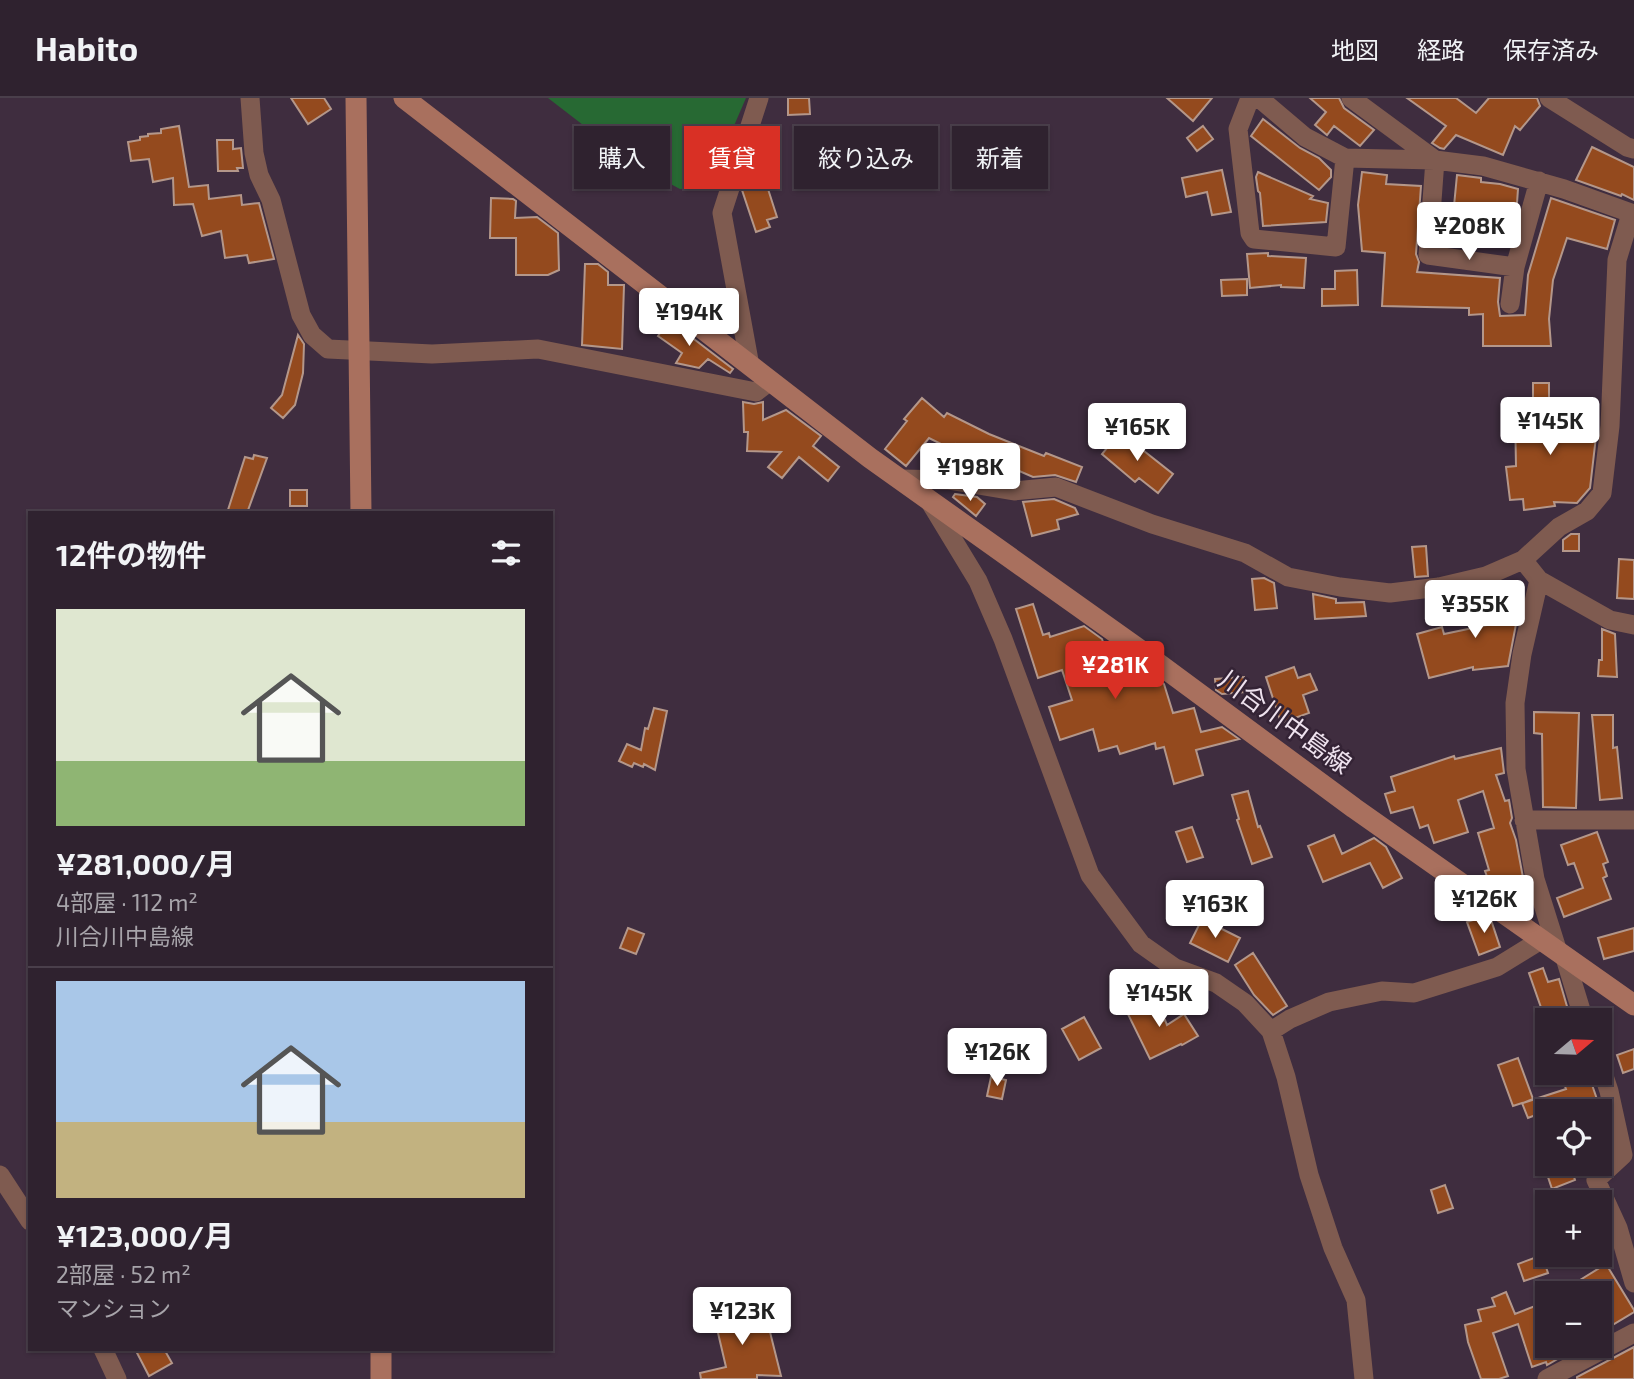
<!DOCTYPE html>
<html lang="ja">
<head>
<meta charset="utf-8">
<style>
	:root { --surface:#2f222f; --page:#372a37; --text:#f1f3f6; --muted:#a7a4aa; --line:#4a3f4b; --accent:#d93025 }
	body { margin:0; font-family:"Exo 2","Noto Sans JP",sans-serif; background:var(--page); color:var(--text); height:100vh; display:flex; flex-direction:column; font-size:26px; white-space:nowrap }
	* { box-sizing:border-box; margin:0 }
	p { font-size:23px; color:var(--muted) }
	.icon { flex:none; width:38px; height:38px; fill:none; stroke:currentColor; stroke-width:2; stroke-linecap:round; stroke-linejoin:round }
	.map { position:relative; flex:1; overflow:hidden }
	.sheet { position:absolute; left:28px; top:413px; width:525px; height:840px; display:flex; flex-direction:column; background:var(--surface); border-radius:0px; box-shadow:0 2px 5px #0004,0 0 0 2px var(--line) }
	.sheet>* { flex:none }
	.top-card { position:absolute; left:574px; top:28px; width:665px; height:63px; display:flex; gap:14px }
	.needle { width:46px; rotate:71deg }
	.fabs { position:absolute; left:1535px; top:910px; display:grid; gap:14px }
	.fabs a { display:grid; place-items:center; width:77px; height:77px; border-radius:0px; background:var(--surface); box-shadow:0 2px 5px #0004,0 0 0 2px var(--line); font-size:35px }
	.price { position:absolute; translate:-50% -60px; padding:0 16px; border-radius:7px; background:#fff; color:#222; font-size:23px; line-height:46px; filter:drop-shadow(0 2px 4px #0008) }
	.price::after { content:''; position:absolute; left:50%; top:42px; width:21px; height:16px; margin-left:-10px; background:inherit; clip-path:polygon(0 0,100% 0,50% 100%) }
	.price.on { background:var(--accent); color:#fff }
	ul { padding:0; list-style:none }
	li { display:grid; align-content:center; gap:14px; height:371px; padding:0 28px }
	li+li { border-top:2px solid var(--line) }
	li span { display:grid; place-items:center; height:217px; border-radius:0px; color:#555 }
	li>.icon { margin-inline-start:auto }
	span .icon { width:126px; height:126px; fill:#fffc; stroke-width:1 }
	li b { font-size:30px }
	h2 { display:flex; justify-content:space-between; align-items:center; height:84px; padding:0 28px; font-size:30px }
	.tag { padding:0 24px; border-radius:0px; background:var(--surface); box-shadow:0 2px 5px #0004,0 0 0 2px var(--line); font-size:24px; line-height:63px }
	.tag.on { background:var(--accent); color:#fff }
	header { display:flex; align-items:center; gap:42px; box-sizing:border-box; height:98px; padding:0 35px; background:var(--surface); border-bottom:2px solid var(--line) }
	header strong { font-size:33px }
	nav { display:flex; gap:38px; margin-inline-start:auto; font-size:24px }
	.map>svg:first-child { display:block }
	.green { fill:#276933 }
	.building { fill:#944a1e; stroke:#b4978a; stroke-width:2 }
	.lines { fill:none; stroke-linecap:round; stroke-linejoin:round }
	.street { stroke:#7f5b50; stroke-width:19 }
	.secondary { stroke:#a9705e; stroke-width:21 }
	.labels { text-anchor:middle; stroke-width:5; stroke-linejoin:round; paint-order:stroke }
	.street-label { font-size:26px; fill:#eee2ee; stroke:#342335 }
</style>
</head>
<body>
<header>
<strong>Habito</strong>
<nav><a>地図</a><a>経路</a><a>保存済み</a></nav>
</header>
<div class="map">
<svg width="1634" height="1281" viewBox="0 0 1634 1281">
	<rect width="100%" height="100%" fill="#3f2d3f"/>
	<path class="green" d="M548,0H746L707,90L680,91L635,67Z"/>
	<path class="building" d="M291,0H324L331,11L308,26Z
		M788,0H809L810,16L788,17Z
		M1167,0H1212L1193,23Z
		M1310,0H1339L1344,10L1374,32L1360,48L1334,28L1327,37L1315,27L1326,14Z
		M1407,0H1456L1476,15L1489,0H1537L1540,8L1520,32L1515,28L1503,57L1456,37L1444,51L1440,50L1432,45L1446,28Z
		M1263,21L1300,50L1319,60L1331,72V79L1319,92L1251,38Z
		M179,28L189,89L208,87L209,101L241,97L242,107L259,105L274,161L249,165L247,157L225,160L221,133L202,138L193,106L174,107L173,80L153,84L149,61L131,63L128,44L140,42V39L148,38V36L161,35V31Z
		M1203,28L1213,41L1197,53L1187,40Z
		M217,42H233V51L241,50L243,70H237L238,73H218Z
		M1592,49L1634,69V102L1622,96L1621,98L1576,82Z
		M772,71L777,88L768,91L777,119L767,122L770,129L756,134L742,92L757,86L754,77Z
		M1222,72L1231,114L1212,117L1207,94L1186,99L1182,80Z
		M1258,74L1313,98L1310,101L1328,105L1326,124L1263,128L1260,95L1258,93L1256,79Z
		M1362,74L1387,77L1386,86L1421,88L1416,156L1419,164L1417,174L1500,180L1498,204L1500,218L1525,217L1528,177L1551,100L1615,122L1607,151L1567,140L1553,182L1549,221L1551,248H1483V216L1469,217V210L1382,208L1385,155L1362,153L1358,107Z
		M1457,77L1481,80V84L1500,86L1518,91L1516,119L1508,148H1455L1458,109L1454,108Z
		M491,100L513,101L516,103L515,120L537,119L558,135L559,172L548,177H516V140H490Z
		M1268,155V158L1306,160L1304,190L1281,189V187L1250,190L1247,156Z
		M585,166H598L608,174V187H624L622,251L582,247Z
		M1357,172L1358,207L1322,208V191H1335V173Z
		M1247,181V197L1222,198L1221,182Z
		M669,222L733,271L730,275L708,261L699,270L676,265L682,255L658,238Z
		M298,237L304,246L303,275L295,307L283,320L271,310L282,297Z
		M1533,285H1549V324L1587,320L1588,331L1597,330L1590,390L1577,405L1554,404L1555,408L1524,412L1523,401L1510,402L1506,369L1516,368L1515,315H1533Z
		M922,300L944,319L947,315L989,336L1044,358L1046,355L1082,369L1076,384L1055,377L1033,379L978,355L977,357L956,346L953,352L929,340L906,368L885,351L907,323L904,321Z
		M743,304L754,306L763,304V322L786,312L821,338L813,348L839,369L828,383L799,359L782,380L768,369L781,354L747,353L748,334H744Z
		M1120,334L1173,376L1158,395L1139,380L1135,384L1102,356Z
		M254,357L267,360L247,415H227L245,359L253,361Z
		M290,392H307V408H290Z
		M955,396L977,399L985,406L976,418L953,399Z
		M1054,401L1075,410L1078,416L1057,422L1059,431L1032,438L1023,404Z
		M1571,436H1579V453H1563V442Z
		M1426,448L1428,478L1415,479L1412,449Z
		M1619,461L1634,462V501L1617,500Z
		M1264,480L1274,485L1277,510L1255,512L1252,481Z
		M1495,487H1517V521L1508,568L1473,572V569L1429,580L1417,536L1442,529L1444,536L1492,526L1491,489Z
		M1313,496L1336,501V505L1364,504L1366,518L1315,521Z
		M1033,506L1043,537L1049,535L1050,539L1084,528L1102,541L1118,589L1154,579L1164,586L1173,615L1194,610L1201,634L1222,629L1239,641L1196,652L1203,677L1174,686L1164,649L1156,651L1155,645L1120,656L1117,648L1099,653L1093,631L1060,642L1049,609L1072,602L1062,572L1038,580L1016,511Z
		M1602,531L1615,536L1617,579L1598,578L1599,562H1602Z
		M1294,569L1298,580L1310,576L1317,592L1303,597L1309,615L1281,625L1266,579Z
		M1244,579L1245,594L1222,596L1216,592L1215,581Z
		M654,610L667,613L655,672L644,666L643,669L634,665L632,669L619,663L627,646L641,652L645,630L648,631Z
		M1534,614L1579,615L1576,710L1543,709L1542,636L1534,635Z
		M1592,617H1613V650L1617,649L1622,700L1600,702Z
		M1501,650L1504,675L1496,677L1505,703L1509,702L1512,720L1510,725L1516,742L1524,785L1496,794L1491,790L1485,773L1489,772L1478,735L1494,730L1483,693L1458,702L1468,734L1434,745L1428,727L1420,730L1413,709L1391,715L1385,696L1395,693L1391,679L1454,658L1455,661Z
		M1248,693L1258,729L1260,728L1272,759L1252,766L1237,722L1239,721L1232,697Z
		M1192,729L1203,759L1187,764L1176,734Z
		M1597,734L1608,764L1603,766L1607,778L1603,780L1611,801L1564,819L1557,800L1583,790L1574,765L1568,767L1561,747Z
		M1334,737L1342,756L1374,740L1386,749L1402,780L1383,790L1370,765L1323,784L1308,748Z
		M1485,818L1491,822L1500,849L1479,857L1467,824Z
		M1202,821L1240,840L1228,864L1190,845Z
		M628,830L644,836L636,856L620,850Z
		M1634,830V853L1604,861L1598,840Z
		M1253,855L1287,908L1273,917L1254,897L1235,867Z
		M1543,870L1548,884L1559,881L1571,922H1549L1548,917L1544,918L1529,875Z
		M1145,901L1151,913L1156,910L1162,923L1165,922L1167,927L1184,916L1198,938L1182,947L1181,946L1150,961L1125,910Z
		M1084,919L1101,950L1079,962L1062,931Z
		M1634,951V971L1623,975L1617,957Z
		M1518,960L1533,1001L1523,1005L1566,991L1560,975H1588L1601,1013H1546L1528,1020L1522,1005L1513,1008L1498,967Z
		M991,979L1006,982L1002,1001L987,998Z
		M1566,1066H1570L1575,1082L1552,1091L1546,1073Z
		M1445,1087L1453,1110L1438,1115L1431,1092Z
		M1542,1157L1548,1175L1524,1183L1518,1166Z
		M1606,1166L1634,1212V1214L1609,1229L1600,1213V1195H1588L1580,1182Z
		M1506,1194L1515,1216L1535,1208L1539,1220L1547,1217V1248H1580L1547,1267L1546,1264L1532,1269L1518,1226L1493,1235L1508,1278L1499,1281H1481L1468,1244L1465,1227L1481,1223L1478,1212L1495,1208L1492,1200Z
		M711,1205L738,1206L736,1223L769,1230L781,1278L757,1277V1281H701L700,1275L726,1269Z
		M1634,1249V1281H1577V1279Z
		M135,1251H164L172,1265L149,1278Z"/>
	<g class="lines">
		<path class="street" d="M250,0L254,55L259,77L271,102L301,217L312,237L328,251L432,256L538,251L756,294L769,284
			M1250,0L1238,31L1250,135L1254,141L1336,149L1345,60
			M1259,0L1305,39L1345,60L1435,62
			M1351,0L1435,62
			M1549,0L1627,49L1634,51
			M1631,116L1617,162L1610,328L1602,395L1587,413L1559,429L1523,462L1539,482L1610,522L1634,527
			M1515,169L1428,157L1435,62L1483,68L1564,91L1634,116
			M1510,206L1515,169L1539,83
			M750,268L722,115L759,0
			M901,381L948,382L1014,393L1056,389L1152,426L1245,455L1288,479L1340,489L1390,495L1439,489L1486,478L1523,462
			M930,404L978,483L1003,541L1090,777L1141,846L1175,870L1216,885L1245,905L1271,933L1286,979L1309,1077L1333,1150L1356,1202L1364,1281
			M1539,482L1522,556L1515,605L1516,671L1535,781L1558,854
			M1524,722H1634
			M1565,860L1584,922
			M1271,933L1290,921L1329,904L1382,893L1414,895L1497,869L1541,842
			M1600,966L1609,993L1623,1057L1596,1082L1618,1130L1634,1185
			M0,1077L30,1123
			M103,1251L117,1281
			M1547,1281L1634,1235"/>
		<path class="secondary" d="M356,0L361,415
			M404,0L870,360L1140,552L1354,710L1634,907
			M381,1251V1281"/>
	</g>
	<g class="labels">
		<g class="street-label">
			<text transform="translate(1285 624) rotate(36)" y="9">川合川中島線</text>
		</g>
	</g>
</svg>
<div class="fabs">
<a><svg class="needle" viewBox="-14 -14 28 28"><path d="M0-13l5 13h-10z" fill="#e53935"/><path d="M0 13l5-13h-10z" fill="#a7a4aa"/></svg></a>
<a><svg class="icon" aria-label="locate" viewBox="0 0 24 24"><circle cx="12" cy="12" r="6"/><path d="M12 2v4M12 18v4M2 12h4M18 12h4"/></svg></a>
<a>+</a>
<a>−</a>
</div>
<b class="price" style="left:1469px;top:164px">¥208K</b>
<b class="price" style="left:689px;top:250px">¥194K</b>
<b class="price" style="left:1550px;top:359px">¥145K</b>
<b class="price" style="left:1137px;top:365px">¥165K</b>
<b class="price" style="left:970px;top:405px">¥198K</b>
<b class="price" style="left:1475px;top:542px">¥355K</b>
<b class="price on" style="left:1115px;top:603px">¥281K</b>
<b class="price" style="left:1484px;top:837px">¥126K</b>
<b class="price" style="left:1215px;top:842px">¥163K</b>
<b class="price" style="left:1159px;top:931px">¥145K</b>
<b class="price" style="left:997px;top:990px">¥126K</b>
<b class="price" style="left:742px;top:1249px">¥123K</b>
<div class="top-card">
<a class="tag">購入</a>
<a class="tag on">賃貸</a>
<a class="tag">絞り込み</a>
<a class="tag">新着</a>
</div>
<section class="sheet">
<h2>12件の物件<svg class="icon" aria-label="filters" viewBox="0 0 24 24"><path d="M4 7h16M4 17h16"/><circle cx="9" cy="7" r="2"/><circle cx="15" cy="17" r="2"/></svg></h2>
<ul>
<li><span style="background:linear-gradient(#dfe7d0 70%,#8fb573 0)"><svg class="icon" aria-label="home" viewBox="0 0 24 24"><path d="M3 11l9-7 9 7M6 9v11h12V9"/></svg></span><div><b>¥281,000/月</b><p>4部屋 · 112 m²</p><p>川合川中島線</p></div></li>
<li><span style="background:linear-gradient(#a9c7e8 65%,#c2b280 0)"><svg class="icon" aria-label="home" viewBox="0 0 24 24"><path d="M3 11l9-7 9 7M6 9v11h12V9"/></svg></span><div><b>¥123,000/月</b><p>2部屋 · 52 m²</p><p>マンション</p></div></li>
</ul>
</section>
</div>
</body>
</html>
